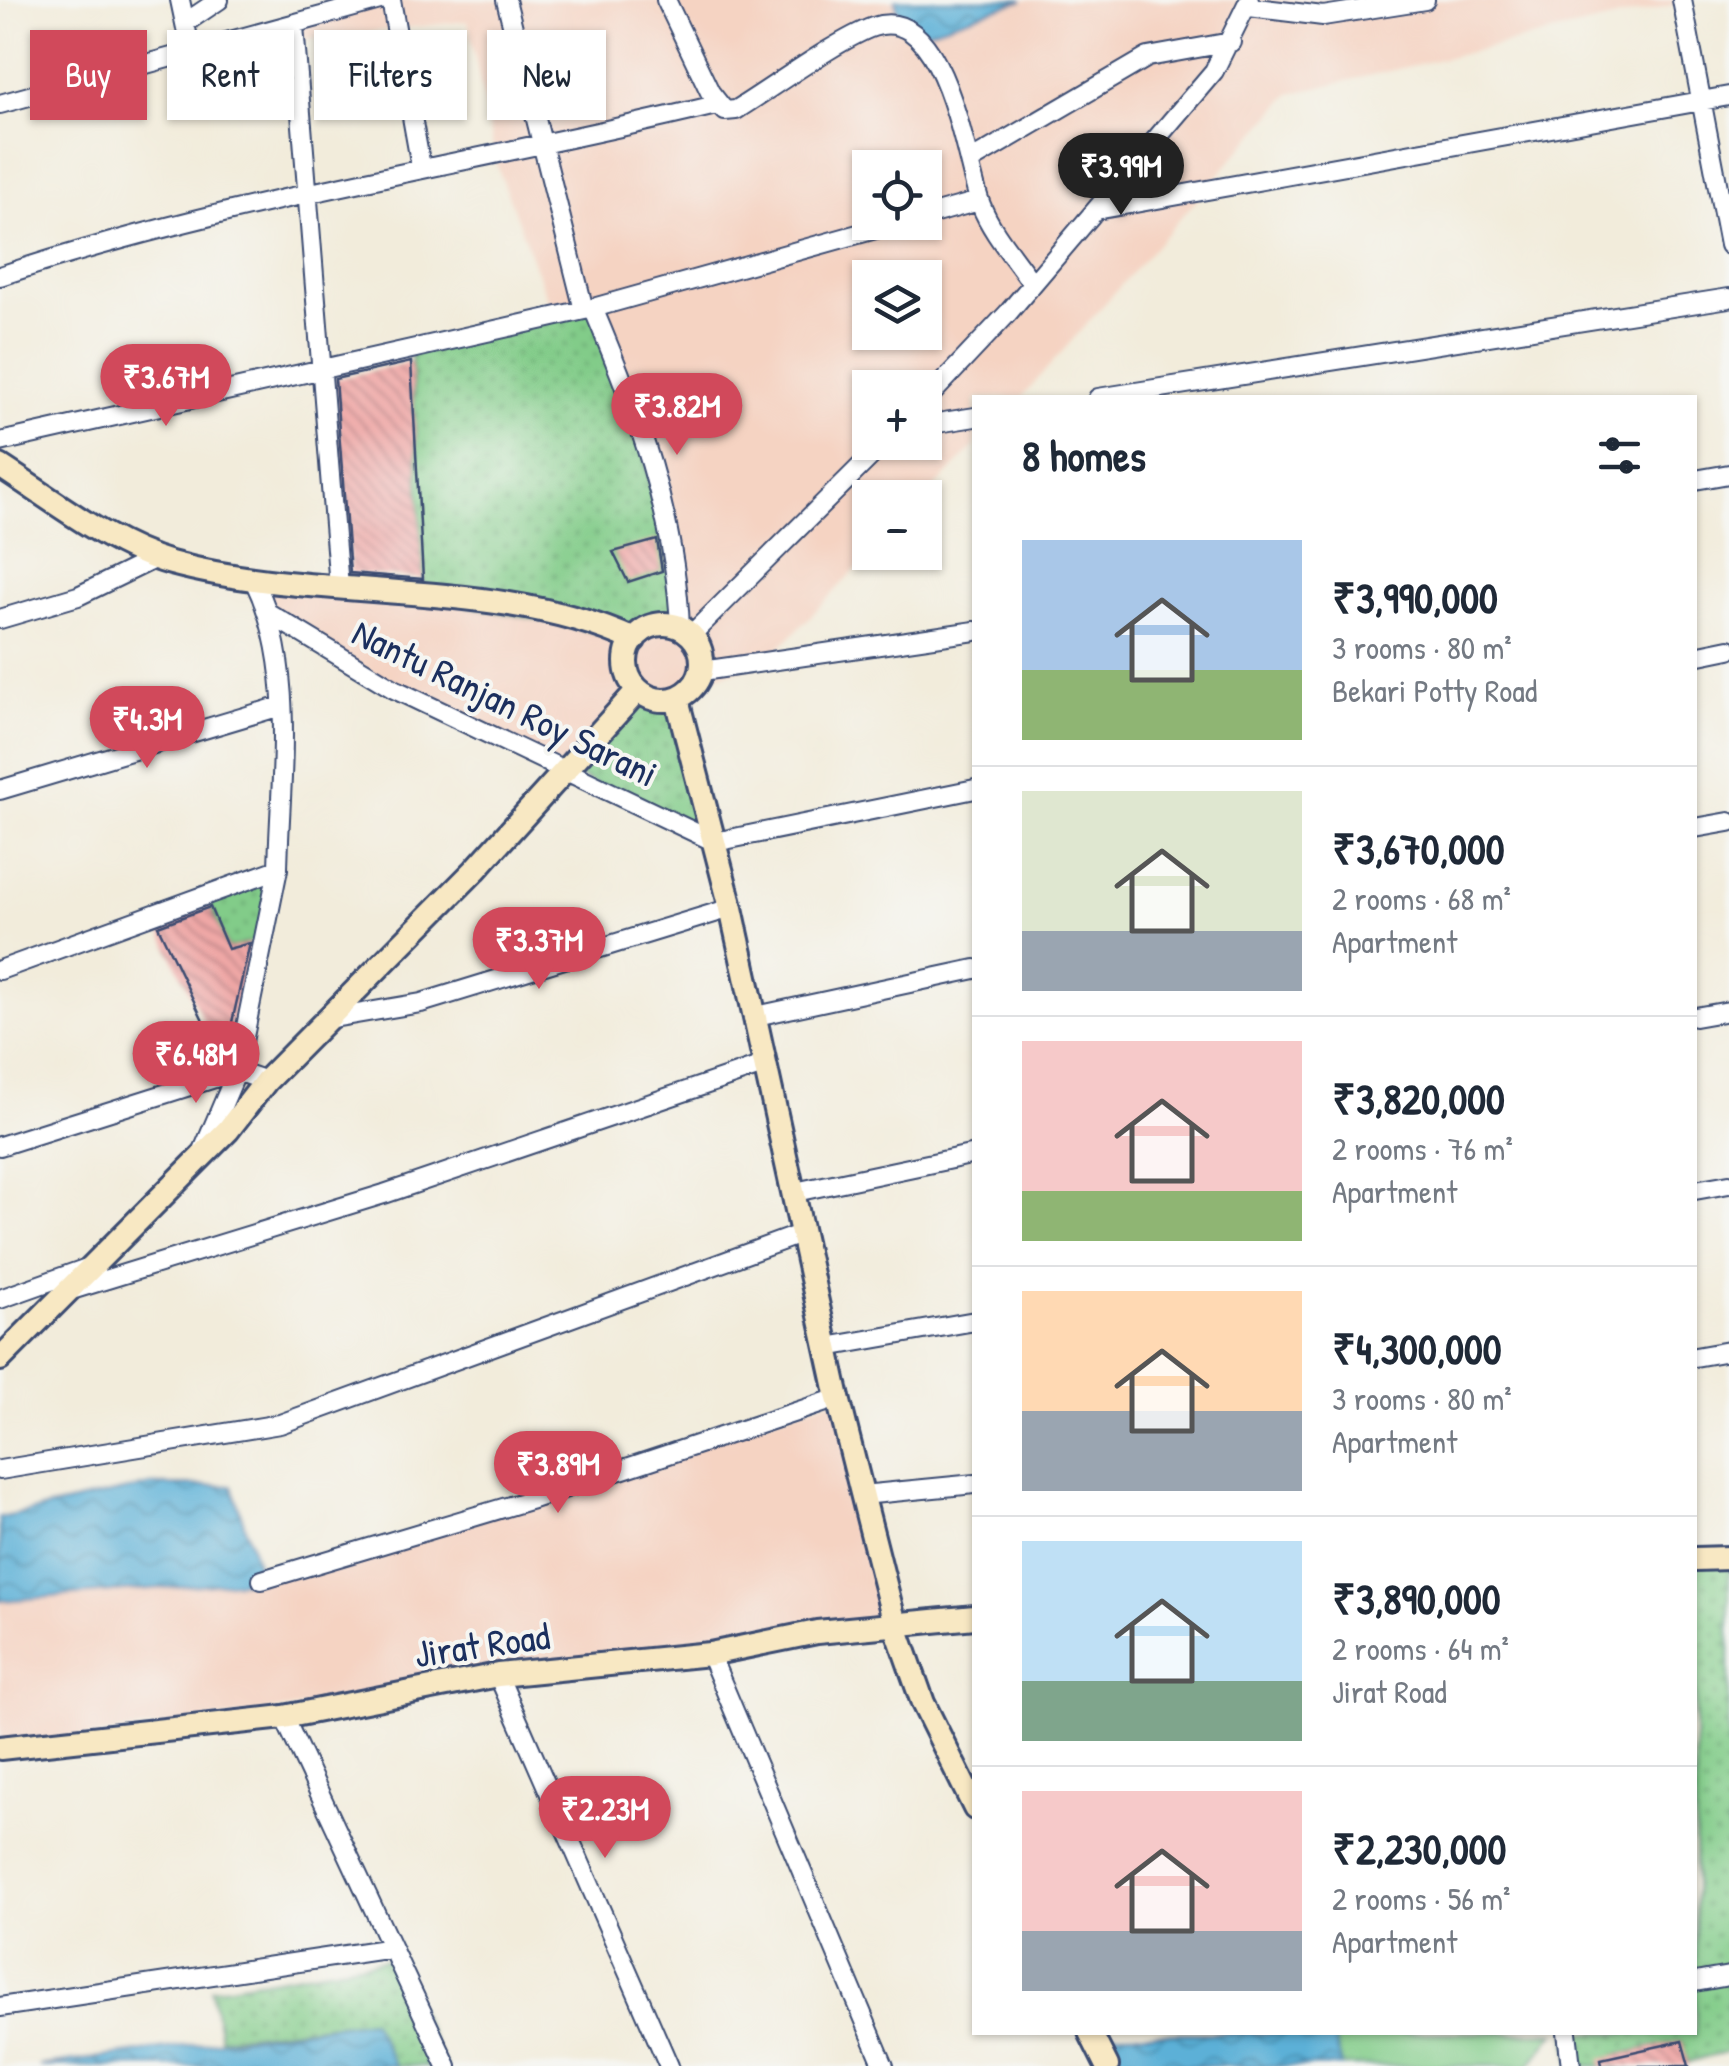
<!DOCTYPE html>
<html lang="en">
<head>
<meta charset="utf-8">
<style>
	:root { --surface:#fff; --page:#f2f2f3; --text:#1f2937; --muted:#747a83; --line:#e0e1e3; --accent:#d1495b }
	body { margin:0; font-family:"Patrick Hand",sans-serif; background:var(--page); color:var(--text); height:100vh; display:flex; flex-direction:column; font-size:38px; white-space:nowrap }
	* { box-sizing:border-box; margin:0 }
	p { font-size:32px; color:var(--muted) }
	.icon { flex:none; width:55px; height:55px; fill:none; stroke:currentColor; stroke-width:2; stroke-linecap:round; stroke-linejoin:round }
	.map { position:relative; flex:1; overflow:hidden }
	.sheet { position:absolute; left:972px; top:395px; width:725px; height:1640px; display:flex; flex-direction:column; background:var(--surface); border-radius:0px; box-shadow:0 2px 8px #0004 }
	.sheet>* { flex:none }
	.guide { position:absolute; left:30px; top:30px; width:792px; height:90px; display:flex; gap:20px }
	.fabs { position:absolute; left:852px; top:150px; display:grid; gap:20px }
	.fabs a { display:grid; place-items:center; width:90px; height:90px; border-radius:0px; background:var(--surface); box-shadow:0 2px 8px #0004; font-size:50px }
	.price { position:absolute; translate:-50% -85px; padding:0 22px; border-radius:35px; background:var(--accent); color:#fff; font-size:32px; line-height:65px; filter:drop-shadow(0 2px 5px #0008) }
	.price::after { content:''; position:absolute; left:50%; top:60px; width:30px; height:22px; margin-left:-15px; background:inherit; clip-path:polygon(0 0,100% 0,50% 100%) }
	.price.selected { background:#222; color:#fff }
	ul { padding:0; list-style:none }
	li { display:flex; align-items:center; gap:30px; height:250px; padding:0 50px }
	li+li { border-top:2px solid var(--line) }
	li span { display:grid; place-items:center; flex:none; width:280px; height:200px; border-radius:0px; color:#555 }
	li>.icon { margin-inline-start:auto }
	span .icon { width:120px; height:120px; fill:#fffc; stroke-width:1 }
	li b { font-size:42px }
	h2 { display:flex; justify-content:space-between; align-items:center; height:120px; padding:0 50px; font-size:42px }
	.pill { padding:0 35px; border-radius:0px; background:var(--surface); box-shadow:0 2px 8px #0004; font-size:35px; line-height:90px }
	.pill.selected { background:var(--accent); color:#fff }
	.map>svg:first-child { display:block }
	.built { fill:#f5d3c2; fill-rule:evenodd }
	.green { fill:#82cc89; stroke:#4e7e74; stroke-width:2.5 }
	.park { fill:url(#park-dots); stroke:#4e7e74; stroke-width:2.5 }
	.water { fill:url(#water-waves); stroke:#3b709a; stroke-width:2.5 }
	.building { fill:url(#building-back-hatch) }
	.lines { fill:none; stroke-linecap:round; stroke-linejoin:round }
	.street-casing { stroke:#3b4b71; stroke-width:22 }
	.secondary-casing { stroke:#3b4b71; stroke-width:28 }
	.street { stroke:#fff; stroke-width:18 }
	.secondary { stroke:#f8e8c3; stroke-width:22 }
	.labels { text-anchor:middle; stroke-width:8; stroke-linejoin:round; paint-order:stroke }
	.street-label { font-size:38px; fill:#1b2f5e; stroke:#f6f6f2 }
</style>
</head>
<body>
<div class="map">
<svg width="1729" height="2066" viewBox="0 0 1729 2066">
	<defs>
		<pattern id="park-dots" width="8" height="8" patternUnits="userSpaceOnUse" patternTransform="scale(2.5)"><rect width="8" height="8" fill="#82cc89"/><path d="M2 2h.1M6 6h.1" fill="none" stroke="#6aa673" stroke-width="1.8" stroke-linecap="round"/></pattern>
		<pattern id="water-waves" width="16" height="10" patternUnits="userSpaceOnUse" patternTransform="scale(2.5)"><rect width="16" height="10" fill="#5bb0d7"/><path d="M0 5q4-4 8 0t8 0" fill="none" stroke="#4a90b2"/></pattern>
		<pattern id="building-back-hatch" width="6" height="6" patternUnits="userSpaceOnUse" patternTransform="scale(2.5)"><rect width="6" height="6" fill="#efa7a6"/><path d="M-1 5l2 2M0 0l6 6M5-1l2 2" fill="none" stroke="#c1888a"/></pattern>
	</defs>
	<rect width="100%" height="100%" fill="#f6f6f2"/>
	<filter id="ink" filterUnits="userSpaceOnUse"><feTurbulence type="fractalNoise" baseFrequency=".01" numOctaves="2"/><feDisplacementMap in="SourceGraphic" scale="20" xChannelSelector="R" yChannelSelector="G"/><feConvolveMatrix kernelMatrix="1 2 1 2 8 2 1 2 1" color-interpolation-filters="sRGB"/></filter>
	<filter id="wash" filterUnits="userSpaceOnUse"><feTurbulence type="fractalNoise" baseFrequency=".0048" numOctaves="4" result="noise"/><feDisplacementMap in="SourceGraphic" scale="40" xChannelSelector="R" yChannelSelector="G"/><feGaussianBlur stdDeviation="2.25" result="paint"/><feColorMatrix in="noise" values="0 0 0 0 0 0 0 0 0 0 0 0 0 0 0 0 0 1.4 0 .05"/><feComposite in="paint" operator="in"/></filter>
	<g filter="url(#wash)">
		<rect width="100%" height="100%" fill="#f2ecdb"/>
		<path class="built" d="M342,0H1693L1290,94L1022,397L975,398V446L925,498H870L872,553L766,662L627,701L565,769L470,728L270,614L254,580L436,597L554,317L496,163L468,21L191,52ZM870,168H925V222H870ZM870,278H925V332H870ZM870,388H925V442H870Z
			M838,1398L895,1624L0,1749V1601L262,1580Z"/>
		<path class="green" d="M1333,2033V2032L1555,2033L1529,2066H1342Z"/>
		<path class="park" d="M593,308L634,404L680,627L655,625L634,640L424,596L411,352Z
			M638,690L677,699L715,842L565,769Z
			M278,869L264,939L228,949L206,896Z
			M1729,1556V2051L1688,2063L1681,2041L1618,2055L1620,2066H1571L1567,2033L1695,2032V1557Z
			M394,1958L445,2066H395L371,2020L220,2038L211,1989Z"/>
		<path class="water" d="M895,0H1023L915,35L902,27Z
			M151,1485L232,1486L262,1580L0,1601V1518Z
			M371,2020L395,2066H38Z
			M1090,2033H1333L1342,2066H1107Z"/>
		<g id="blocks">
			<path class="building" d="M411,362L423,579L350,573L335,379Z
				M657,540L662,571L628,582L613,552Z
				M210,907L228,949L250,943L223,1062L158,926Z
				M1682,2041L1689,2066H1602L1601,2059Z"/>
		</g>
	</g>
	<g filter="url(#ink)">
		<use href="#blocks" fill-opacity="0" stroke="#3b4b71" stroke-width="2.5"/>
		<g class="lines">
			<defs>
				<path id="street" d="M180,0L191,52
					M391,0L421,167
					M506,0L584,310
					M666,0L710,92L725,111L736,110C772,88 837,40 873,27C947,2 965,164 981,205C992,233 1014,257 1031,282
					M1682,0L1729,245
					M1249,7L1323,16L1425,0
					M185,23L219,0
					M294,26L339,587
					M0,104L380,0
					M970,161L1148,57L1231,42
					M1096,210L1729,96
					M925,216L979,201
					M0,276C233,198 478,163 716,105
					M593,308C637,412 675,513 680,627
					M1098,398L1729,298
					M925,401L1008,313L1214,71L1249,0
					M925,425L975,417
					M0,442L593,308L901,222
					M1695,480L1729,474
					M270,614L394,689L715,842L975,789
					M0,619L78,596L156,558
					M691,635L885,442
					M1695,656L1729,649
					M702,671L975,631
					M0,790L281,706
					M1695,828L1729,822
					M0,970L278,869C280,775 297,668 254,580
					M756,1016L975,969
					M1695,1017L1729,1011
					M333,1018L421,1003L731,908
					M0,1146L237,1071L266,1081
					M202,1153L237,1071L278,869
					M1695,1190L1729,1184
					M795,1192L975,1154
					M75,1289L384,1194L766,1064
					M0,1299L87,1268
					M827,1347L975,1321
					M1695,1357L1729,1351
					M0,1470L280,1424L803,1233
					M862,1495L975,1484
					M262,1580L530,1500L838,1398
					M710,1654L884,2066
					M498,1675L669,2066
					M284,1717L447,2066
					M1695,1982L1729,1976
					M0,2007L392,1948
					M1567,2032L1571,2066"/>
				<path id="secondary" d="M0,466C53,500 110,546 171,563C317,603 497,576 634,640
					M626 662a38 38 0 1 1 76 0a38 38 0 1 1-76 0Z
					M677,699L731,908L838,1398L895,1624L923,1703L975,1808
					M0,1359L228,1130L266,1081L475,870L638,690
					M1695,1559L1729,1558
					M0,1748L284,1717L498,1675L710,1654L817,1632L975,1617
					M1090,2032L1107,2066"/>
			</defs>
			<use href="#street" class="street-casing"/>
			<use href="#secondary" class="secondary-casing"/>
			<use href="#street" class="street"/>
			<use href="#secondary" class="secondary"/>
		</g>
	</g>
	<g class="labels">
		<g class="street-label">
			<text transform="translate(505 703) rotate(26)" y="13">Nantu Ranjan Roy Sarani</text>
			<text transform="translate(482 1645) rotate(-8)" y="13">Jirat Road</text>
		</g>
	</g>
</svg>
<div class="fabs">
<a><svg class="icon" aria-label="locate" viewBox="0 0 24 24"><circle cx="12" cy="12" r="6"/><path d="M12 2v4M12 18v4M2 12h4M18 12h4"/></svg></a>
<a><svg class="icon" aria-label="layers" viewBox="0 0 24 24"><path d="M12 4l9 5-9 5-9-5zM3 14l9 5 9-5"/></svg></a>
<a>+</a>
<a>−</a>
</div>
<b class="price selected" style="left:1121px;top:218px">₹3.99M</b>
<b class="price" style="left:166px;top:429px">₹3.67M</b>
<b class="price" style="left:677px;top:458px">₹3.82M</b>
<b class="price" style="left:147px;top:771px">₹4.3M</b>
<b class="price" style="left:539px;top:992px">₹3.37M</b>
<b class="price" style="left:196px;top:1106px">₹6.48M</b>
<b class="price" style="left:558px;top:1516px">₹3.89M</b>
<b class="price" style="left:605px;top:1861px">₹2.23M</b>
<div class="guide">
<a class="pill selected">Buy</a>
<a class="pill">Rent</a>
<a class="pill">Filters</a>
<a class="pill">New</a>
</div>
<section class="sheet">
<h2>8 homes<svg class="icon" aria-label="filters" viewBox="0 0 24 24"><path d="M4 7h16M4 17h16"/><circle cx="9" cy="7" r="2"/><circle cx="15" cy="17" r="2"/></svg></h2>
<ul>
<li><span style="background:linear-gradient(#a9c7e8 65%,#8fb573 0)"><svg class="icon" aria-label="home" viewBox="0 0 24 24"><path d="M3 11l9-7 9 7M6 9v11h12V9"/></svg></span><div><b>₹3,990,000</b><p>3 rooms · 80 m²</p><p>Bekari Potty Road</p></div></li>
<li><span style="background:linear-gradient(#dfe7d0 70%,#9aa5b1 0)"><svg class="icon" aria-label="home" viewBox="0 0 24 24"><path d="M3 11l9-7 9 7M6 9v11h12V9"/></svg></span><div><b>₹3,670,000</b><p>2 rooms · 68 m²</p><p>Apartment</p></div></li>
<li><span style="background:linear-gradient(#f6c9c9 75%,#8fb573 0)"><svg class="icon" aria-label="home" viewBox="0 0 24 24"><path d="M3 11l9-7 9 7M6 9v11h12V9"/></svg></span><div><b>₹3,820,000</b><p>2 rooms · 76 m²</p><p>Apartment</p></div></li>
<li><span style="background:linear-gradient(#ffd9b3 60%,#9aa5b1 0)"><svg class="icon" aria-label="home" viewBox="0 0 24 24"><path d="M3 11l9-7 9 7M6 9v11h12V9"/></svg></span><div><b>₹4,300,000</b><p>3 rooms · 80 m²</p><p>Apartment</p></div></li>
<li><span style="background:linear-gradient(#bfe0f5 70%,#7fa58c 0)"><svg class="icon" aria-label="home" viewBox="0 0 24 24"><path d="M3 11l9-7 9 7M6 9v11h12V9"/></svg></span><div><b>₹3,890,000</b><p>2 rooms · 64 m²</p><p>Jirat Road</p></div></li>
<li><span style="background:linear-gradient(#f6c9c9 70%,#9aa5b1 0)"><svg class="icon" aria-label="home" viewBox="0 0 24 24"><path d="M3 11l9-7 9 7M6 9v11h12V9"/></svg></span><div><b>₹2,230,000</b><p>2 rooms · 56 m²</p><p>Apartment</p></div></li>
</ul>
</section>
</div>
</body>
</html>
